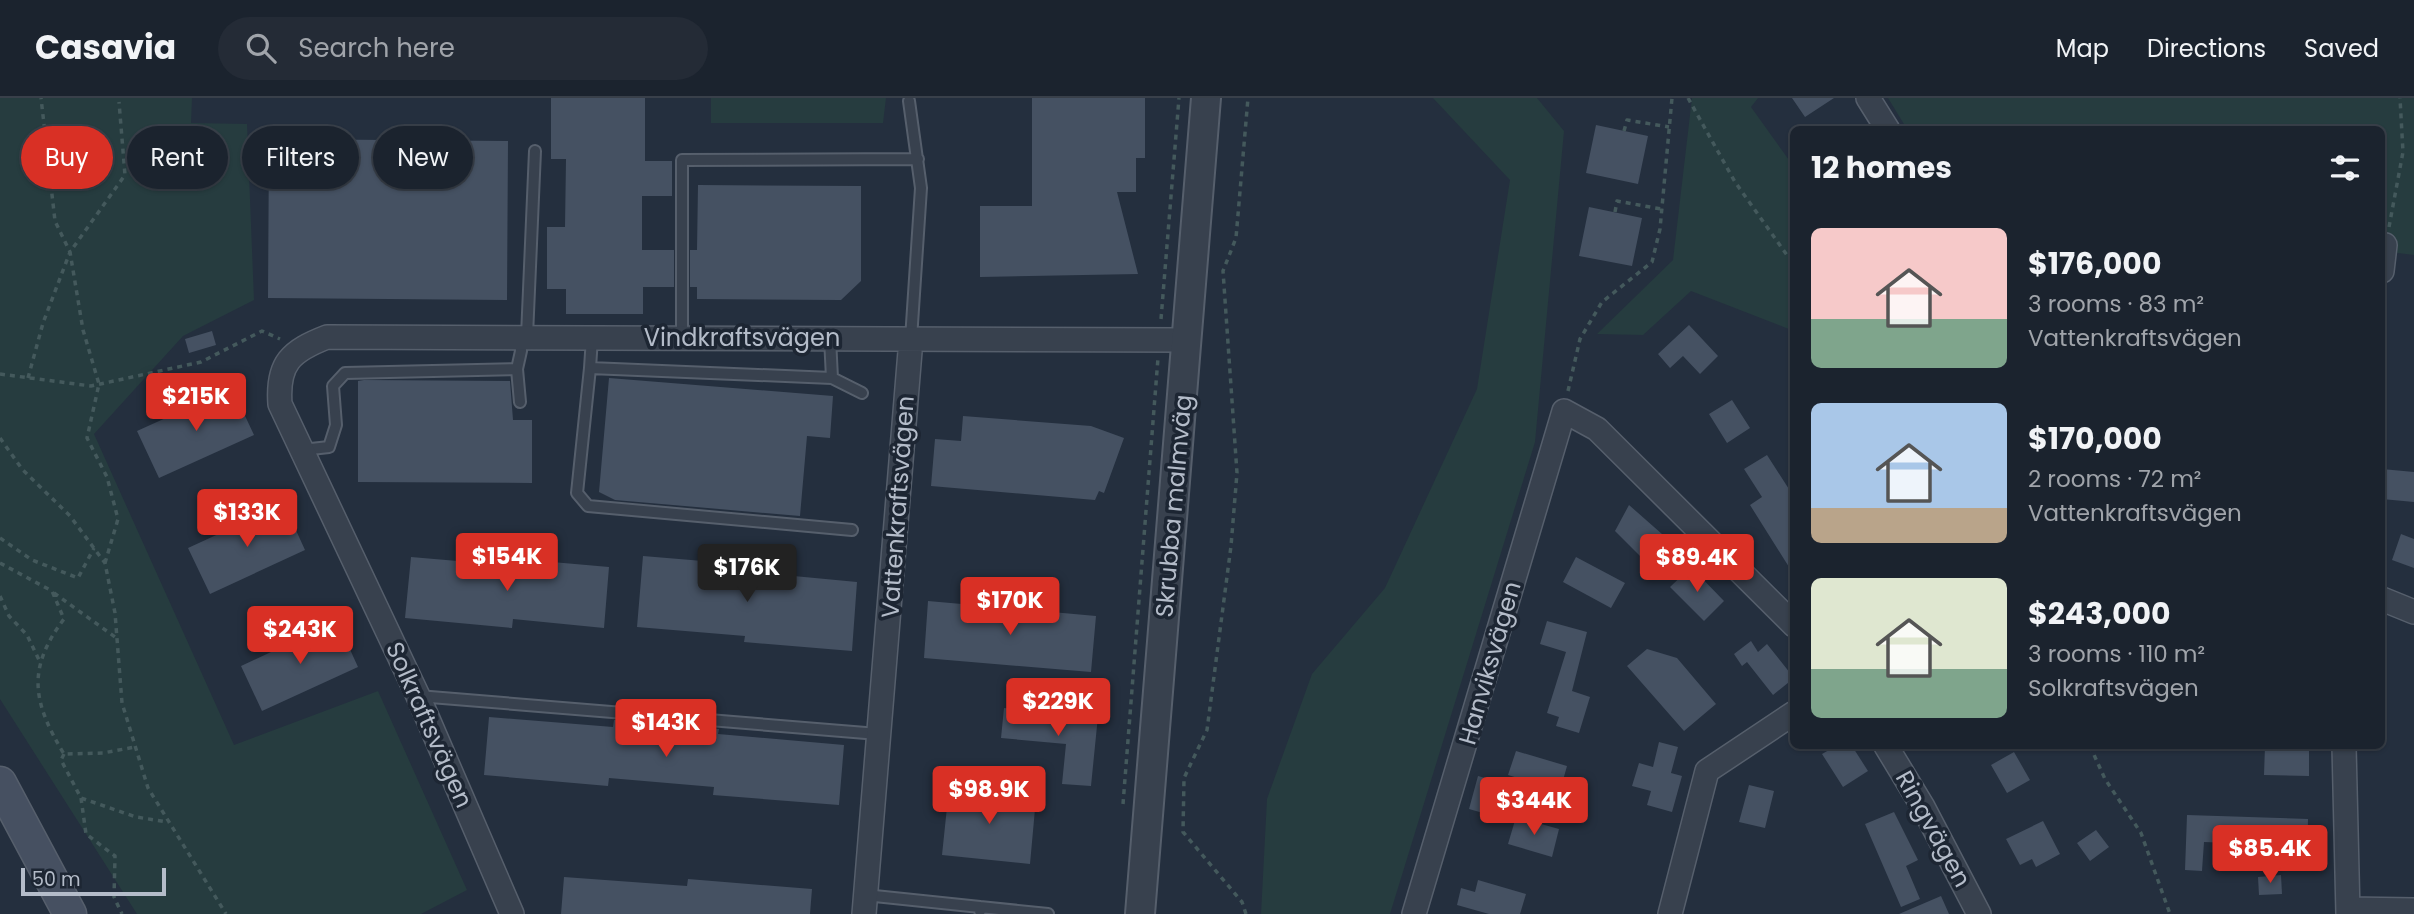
<!DOCTYPE html>
<html lang="en">
<head>
<meta charset="utf-8">
<style>
	:root { --surface:#1b232e; --page:#242b36; --text:#f1f3f6; --muted:#a0a4aa; --line:#39404a; --accent:#d93025 }
	body { margin:0; font-family:Poppins,sans-serif; background:var(--page); color:var(--text); height:100vh; display:flex; flex-direction:column; font-size:26px; white-space:nowrap }
	* { box-sizing:border-box; margin:0 }
	p { font-size:23px; color:var(--muted) }
	.icon { flex:none; width:38px; height:38px; fill:none; stroke:currentColor; stroke-width:2; stroke-linecap:round; stroke-linejoin:round }
	.map { position:relative; flex:1; overflow:hidden }
	.panel { position:absolute; left:1790px; top:28px; width:595px; height:623px; display:flex; flex-direction:column; background:var(--surface); border-radius:10px; box-shadow:0 2px 5px #0004,0 0 0 2px var(--line) }
	.panel>* { flex:none }
	.hud { position:absolute; left:21px; top:28px; width:665px; height:63px; display:flex; gap:14px }
	.scale { position:absolute; left:21px; bottom:18px; width:145px; box-sizing:border-box; padding-left:7px; border:4px solid #b4bcc9; border-top:0; font-size:19px; line-height:24px; white-space:nowrap; color:#b4bcc9; -webkit-text-stroke:5px #1d2633; paint-order:stroke }
	.price { position:absolute; translate:-50% -60px; padding:0 16px; border-radius:7px; background:var(--accent); color:#fff; font-size:23px; line-height:46px; filter:drop-shadow(0 2px 4px #0008) }
	.price::after { content:''; position:absolute; left:50%; top:42px; width:21px; height:16px; margin-left:-10px; background:inherit; clip-path:polygon(0 0,100% 0,50% 100%) }
	.price.selected { background:#222; color:#fff }
	ul { padding:0; list-style:none }
	li { display:flex; align-items:center; gap:21px; height:175px; padding:0 21px }
	li span { display:grid; place-items:center; flex:none; width:196px; height:140px; border-radius:10px; color:#555 }
	li>.icon { margin-inline-start:auto }
	span .icon { width:84px; height:84px; fill:#fffc; stroke-width:1 }
	li b { font-size:30px }
	h2 { display:flex; justify-content:space-between; align-items:center; height:84px; padding:0 21px; font-size:30px }
	.pill { padding:0 24px; border-radius:32px; background:var(--surface); box-shadow:0 2px 5px #0004,0 0 0 2px var(--line); font-size:24px; line-height:63px }
	.pill.selected { background:var(--accent); color:#fff }
	header { display:flex; align-items:center; gap:42px; box-sizing:border-box; height:98px; padding:0 35px; background:var(--surface); border-bottom:2px solid var(--line) }
	header strong { font-size:33px }
	nav { display:flex; gap:38px; margin-inline-start:auto; font-size:24px }
	.search { width:490px; height:63px; background:var(--page); display:flex; align-items:center; gap:18px; box-sizing:border-box; padding:0 24px; border-radius:38px; color:var(--muted); font-size:26px }
	.map>svg:first-child { display:block }
	.green { fill:#263c3f }
	.building { fill:#455162 }
	.lines { fill:none; stroke-linecap:round; stroke-linejoin:round }
	.service-casing { stroke:#565f6c; stroke-width:14 }
	.minor-casing { stroke:#565f6c; stroke-width:26 }
	.tertiary-casing { stroke:#565f6c; stroke-width:32 }
	.secondary-casing { stroke:#565f6c; stroke-width:35 }
	.path { stroke:#44595c; stroke-width:3.5; stroke-dasharray:5 5; stroke-linecap:butt }
	.service { stroke:#38414e; stroke-width:10 }
	.minor { stroke:#38414e; stroke-width:23 }
	.tertiary { stroke:#38414e; stroke-width:28 }
	.secondary { stroke:#465061; stroke-width:32 }
	.labels { text-anchor:middle; stroke-width:7; stroke-linejoin:round; paint-order:stroke }
	.street-label { font-size:24px; fill:#b4bcc9; stroke:#1d2633 }
</style>
</head>
<body>
<header>
<strong>Casavia</strong>
<div class="search"><svg class="icon" aria-label="search" viewBox="0 0 24 24"><circle cx="10" cy="10" r="6"/><path d="M15 15l6 6"/></svg>Search here</div>
<nav><a>Map</a><a>Directions</a><a>Saved</a></nav>
</header>
<div class="map">
<svg width="2414" height="816" viewBox="0 0 2414 816">
	<rect width="100%" height="100%" fill="#242f3e"/>
	<path class="green" d="M0,0H192L191,25L247,26L254,202L183,238L94,336L234,647L378,593L467,792L421,816H137L0,601Z
		M711,0H886L883,25H711Z
		M1433,0H1537L1564,33L1535,344L1390,816H1261L1267,701L1312,576L1385,490L1477,291L1510,82Z
		M1692,0H1758L1751,9L1794,69V233L1691,193L1643,237L1597,236L1673,162Z
		M1888,0H2414V157L2382,153V32L1907,31Z"/>
	<path class="building" d="M551,0H645V63H672V98H642V152H674V189H643V216H566V191H547V129H565L566,61H551Z
		M1032,0H1145V60H1136V94H1117L1138,176L980,179V108H1032Z
		M1792,0H1834L1805,19Z
		M1596,27L1648,38L1638,86L1586,75Z
		M269,41L508,43L507,202L268,200Z
		M698,87L861,88V183L841,202L697,201V189H690V152H697Z
		M1589,109L1642,120L1632,168L1579,158Z
		M1689,227L1718,258L1700,276L1683,258L1670,270L1658,256Z
		M212,233L216,247L189,255L185,241Z
		M609,280L833,298L830,340L807,338L800,418L615,402L599,394Z
		M364,282L510,283L513,322H532V385L358,384V283Z
		M232,290L254,337L159,380L137,333Z
		M1732,302L1750,330L1727,345L1709,316Z
		M963,318L1091,328L1124,340L1104,395L1099,393L1095,402L931,388L935,341L961,343Z
		M1767,357L1794,399V477L1750,407L1762,399L1744,371Z
		M2382,371L2414,374V404L2382,401Z
		M284,406L305,452L210,496L188,450Z
		M1629,407L1662,436L1640,458L1615,433Z
		M2401,436L2414,441V470L2392,462Z
		M643,458L751,467L750,474L857,484L852,553L744,544L745,538L637,529Z
		M411,459L517,468L518,461L609,469L604,530L513,521L512,530L405,520Z
		M1576,459L1625,485L1611,510L1563,484Z
		M1691,469L1724,503L1704,523L1670,489Z
		M928,503L1096,518L1091,574L924,560Z
		M337,523L358,569L262,613L241,568Z
		M1547,523L1587,534L1572,593L1590,599L1579,635L1556,628L1559,619L1547,615L1566,554L1540,546Z
		M1751,543L1758,554L1767,546L1794,580L1773,597L1747,564L1742,568L1734,556Z
		M1647,551L1677,560L1716,606L1684,633L1627,568Z
		M1004,610L1098,618L1091,688L1062,686L1066,646L1001,640Z
		M489,619L613,629L614,622L719,631L718,636L844,647L839,707L713,697L714,689L609,680L608,688L484,677Z
		M1659,644L1678,649L1671,675L1682,678L1672,714L1647,707L1651,693L1632,688L1639,665L1653,669Z
		M1836,648H1852L1868,673L1843,689L1822,656Z
		M2265,648L2309,651V678L2264,677Z
		M1516,653L1567,668L1560,693L1508,677Z
		M2014,654L2030,682L2007,695L1991,667Z
		M1478,678L1499,684L1490,717L1469,711Z
		M1749,687L1774,693L1765,730L1739,724Z
		M949,690L1036,700L1030,766L942,757Z
		M1894,714L1918,762L1906,768L1920,801L1901,809L1865,726Z
		M2187,717L2308,721L2307,767H2283V747L2204,744L2202,773L2185,772Z
		M1516,719L1559,731L1552,759L1508,746Z
		M2043,723L2060,756L2036,769L2032,761L2020,767L2006,741Z
		M2096,732L2109,749L2090,763L2077,745Z
		M2281,777L2282,796L2259,797L2258,779Z
		M564,779L687,788L688,781L812,791L810,816H561Z
		M1478,782L1526,796L1520,816H1489L1457,807L1461,790L1475,794Z
		M1941,798L1949,816H1899Z"/>
	<g class="lines">
		<defs>
			<path id="service" d="M909,3L921,90L911,241
				M527,238L535,53
				M682,239V62L918,61
				M592,240L590,270L832,280L830,240
				M590,270L577,395L588,408L852,432
				M517,271L520,304
				M832,280L862,295
				M302,352L329,349L336,327L333,288L345,275L517,271L521,253L520,238
				M418,598L878,636
				M865,797L980,809
				M980,813V809L1048,816"/>
			<path id="minor" d="M1868,0L1888,32
				M2382,173L2385,147
				M2382,501L2414,514
				M1886,648L1923,709L1979,816
				M2344,648L2348,816
				M2348,811L2414,812
				M512,816L418,598L280,306C277,265 291,253 327,239L1187,242
				M864,816L911,241
				M1414,816L1564,313L1597,331L1794,527
				M1670,816L1707,673L1794,615"/>
			<path id="tertiary" d="M1140,816L1206,0"/>
			<path id="secondary" d="M0,685L70,816"/>
		</defs>
		<use href="#service" class="service-casing"/>
		<use href="#minor" class="minor-casing"/>
		<use href="#tertiary" class="tertiary-casing"/>
		<use href="#secondary" class="secondary-casing"/>
		<path class="path" d="M1688,0L1735,84L1794,167
			M1624,33L1627,22L1669,29
			M1615,114L1617,103L1661,111
			M2389,129L2403,54L2400,0
			M1161,221L1179,0
			M0,276L91,288L201,264L262,233L280,241
			M28,280L43,225L70,154L55,123L41,0
			M1568,293L1580,241L1602,204L1652,164L1660,131L1672,0
			M0,340L22,371L70,418L105,465L115,515L122,605L148,690L226,816
			M0,440L32,462L78,480L94,450
			M0,465L52,493L64,521C26,571 33,605 64,656L103,655L135,649
			M105,465L118,421L107,379L87,340L99,286L83,232L70,154L125,77L119,4
			M54,495L115,539
			M0,498L9,518L27,537L40,564
			M2090,648L2105,681L2141,735L2170,816
			M64,656L61,662L81,700L136,719L168,724
			M81,700L86,736L115,758L114,799L122,816
			M1123,706L1158,260
			M1246,816L1242,804L1183,734L1184,680L1207,632L1231,448L1237,375L1223,173L1236,140L1248,0"/>
		<use href="#service" class="service"/>
		<use href="#minor" class="minor"/>
		<use href="#tertiary" class="tertiary"/>
		<use href="#secondary" class="secondary"/>
	</g>
	<g class="labels">
		<g class="street-label">
			<text x="742" y="248">Vindkraftsvägen</text>
			<text transform="translate(1174 408) rotate(-85)" y="8">Skrubba malmväg</text>
			<text transform="translate(898 409) rotate(-86)" y="8">Vattenkraftsvägen</text>
			<text transform="translate(1490 565) rotate(-74)" y="8">Hanviksvägen</text>
			<text transform="translate(429 627) rotate(66)" y="8">Solkraftsvägen</text>
			<text transform="translate(1933 731) rotate(61)" y="8">Ringvägen</text>
		</g>
	</g>
</svg>
<div class="scale">50 m</div>
<b class="price" style="left:196px;top:335px">$215K</b>
<b class="price" style="left:247px;top:451px">$133K</b>
<b class="price" style="left:507px;top:495px">$154K</b>
<b class="price" style="left:1697px;top:496px">$89.4K</b>
<b class="price selected" style="left:747px;top:506px">$176K</b>
<b class="price" style="left:1010px;top:539px">$170K</b>
<b class="price" style="left:300px;top:568px">$243K</b>
<b class="price" style="left:1058px;top:640px">$229K</b>
<b class="price" style="left:666px;top:661px">$143K</b>
<b class="price" style="left:989px;top:728px">$98.9K</b>
<b class="price" style="left:1534px;top:739px">$344K</b>
<b class="price" style="left:2270px;top:787px">$85.4K</b>
<div class="hud">
<a class="pill selected">Buy</a>
<a class="pill">Rent</a>
<a class="pill">Filters</a>
<a class="pill">New</a>
</div>
<section class="panel">
<h2>12 homes<svg class="icon" aria-label="filters" viewBox="0 0 24 24"><path d="M4 7h16M4 17h16"/><circle cx="9" cy="7" r="2"/><circle cx="15" cy="17" r="2"/></svg></h2>
<ul>
<li><span style="background:linear-gradient(#f6c9c9 65%,#7fa58c 0)"><svg class="icon" aria-label="home" viewBox="0 0 24 24"><path d="M3 11l9-7 9 7M6 9v11h12V9"/></svg></span><div><b>$176,000</b><p>3 rooms · 83 m²</p><p>Vattenkraftsvägen</p></div></li>
<li><span style="background:linear-gradient(#a9c7e8 75%,#b9a48a 0)"><svg class="icon" aria-label="home" viewBox="0 0 24 24"><path d="M3 11l9-7 9 7M6 9v11h12V9"/></svg></span><div><b>$170,000</b><p>2 rooms · 72 m²</p><p>Vattenkraftsvägen</p></div></li>
<li><span style="background:linear-gradient(#dfe7d0 65%,#7fa58c 0)"><svg class="icon" aria-label="home" viewBox="0 0 24 24"><path d="M3 11l9-7 9 7M6 9v11h12V9"/></svg></span><div><b>$243,000</b><p>3 rooms · 110 m²</p><p>Solkraftsvägen</p></div></li>
</ul>
</section>
</div>
</body>
</html>
